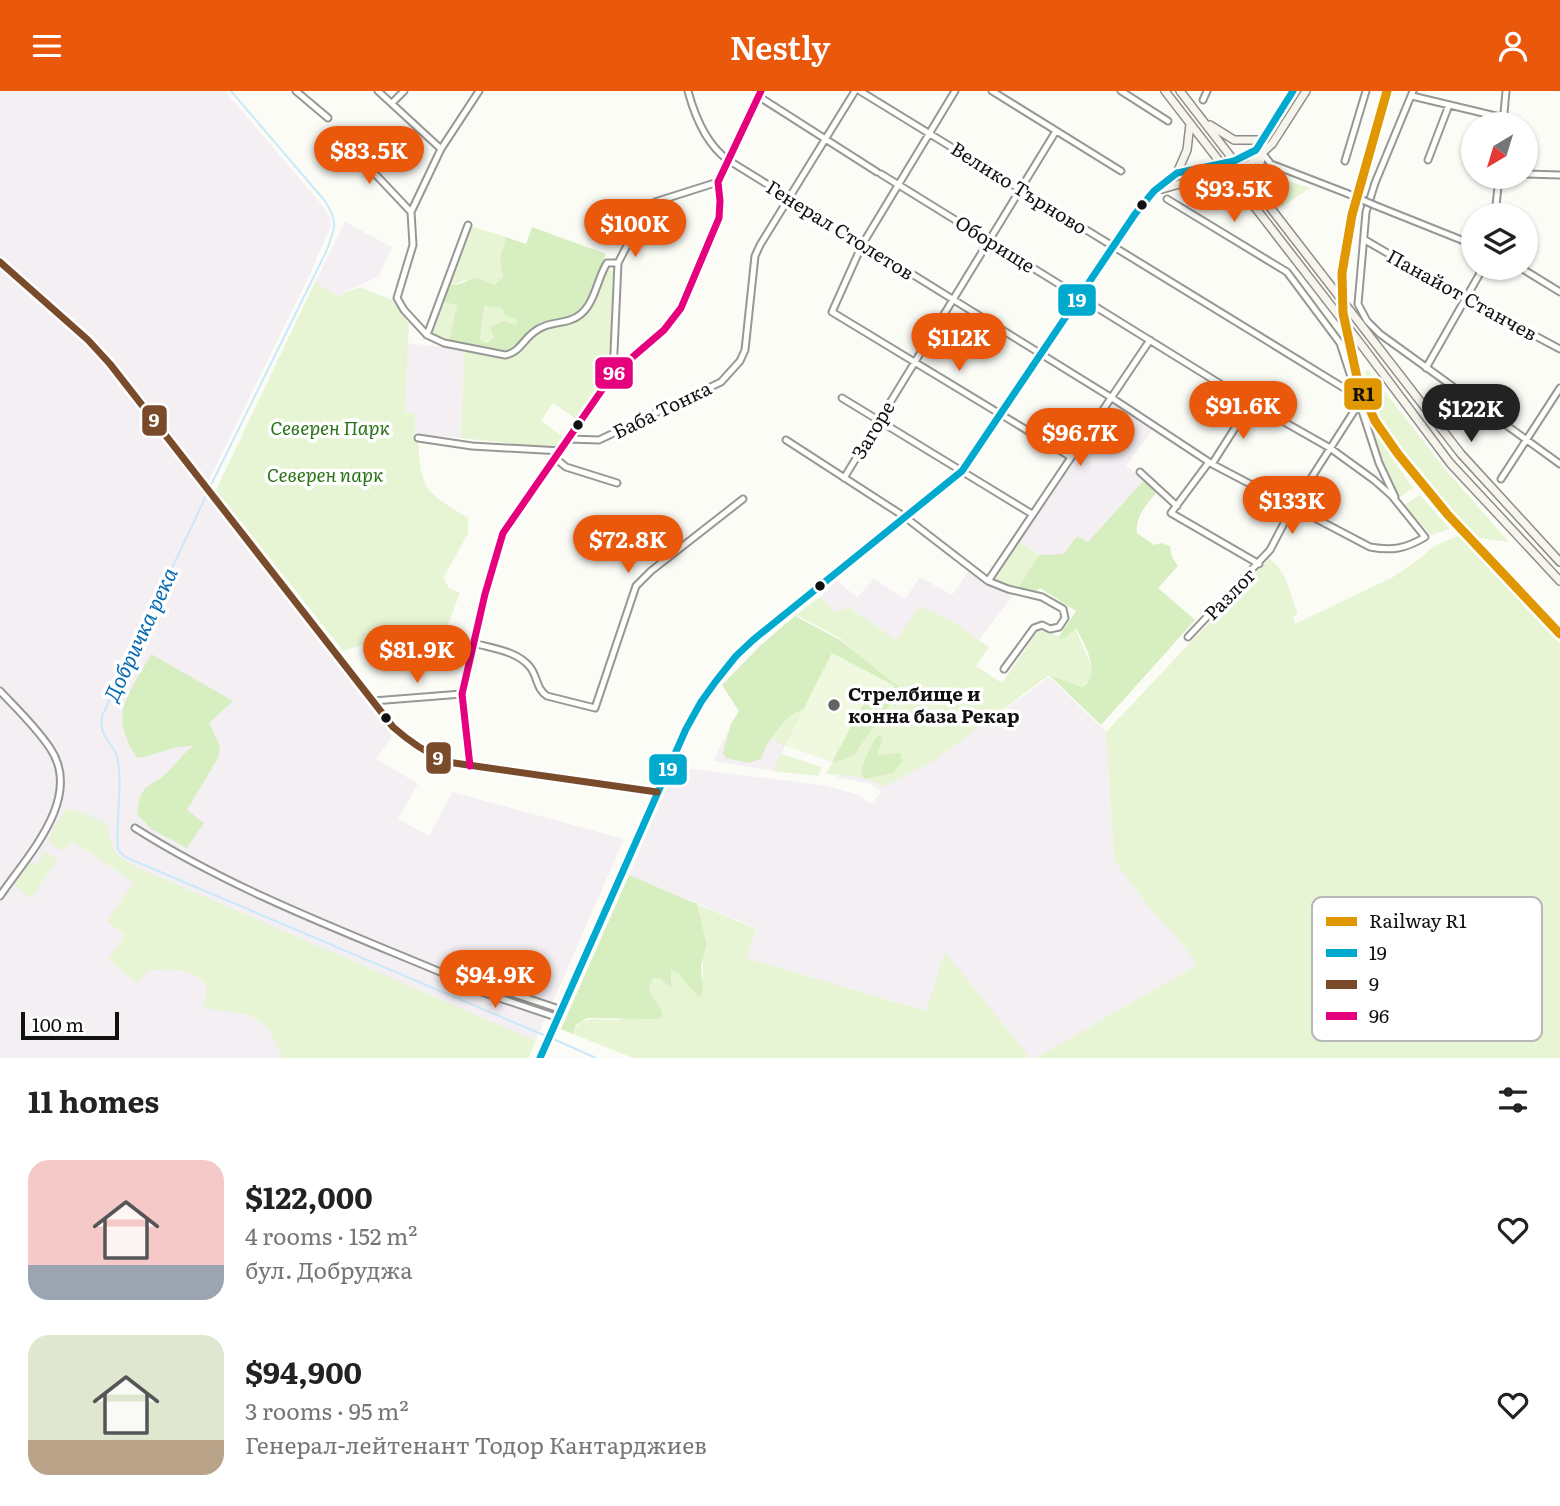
<!DOCTYPE html>
<html lang="en">
<head>
<meta charset="utf-8">
<style>
	:root { --surface:#fff; --page:#f6f6f6; --text:#222; --muted:#767676; --accent:#ea580c }
	body { margin:0; font-family:Literata,serif; background:var(--page); color:var(--text); height:100vh; display:flex; flex-direction:column; font-size:26px; white-space:nowrap }
	* { box-sizing:border-box; margin:0 }
	p { font-size:23px; color:var(--muted) }
	.icon { flex:none; width:38px; height:38px; fill:none; stroke:currentColor; stroke-width:2; stroke-linecap:round; stroke-linejoin:round }
	.map { position:relative; height:967px; overflow:hidden }
	.side { display:flex; flex-direction:column; background:var(--surface); flex:1 }
	.side>* { flex:none }
	.needle { width:46px; rotate:218deg }
	.tools { position:absolute; left:1461px; top:21px; display:grid; gap:14px }
	.tools a { display:grid; place-items:center; width:77px; height:77px; border-radius:50%; background:var(--surface); box-shadow:0 2px 5px #0004; font-size:35px }
	.scale { position:absolute; left:21px; bottom:18px; width:98px; box-sizing:border-box; padding-left:7px; border:4px solid #111; border-top:0; font-size:19px; line-height:24px; white-space:nowrap; color:#111; -webkit-text-stroke:5px #fff; paint-order:stroke }
	.price { position:absolute; translate:-50% -60px; padding:0 16px; border-radius:24px; background:var(--accent); color:#fff; font-size:23px; line-height:46px; filter:drop-shadow(0 2px 4px #0008) }
	.price::after { content:''; position:absolute; left:50%; top:42px; width:21px; height:16px; margin-left:-10px; background:inherit; clip-path:polygon(0 0,100% 0,50% 100%) }
	.price.active { background:#222; color:#fff }
	ul { padding:0; list-style:none }
	li { display:flex; align-items:center; gap:21px; height:175px; padding:0 28px }
	li span { display:grid; place-items:center; flex:none; width:196px; height:140px; border-radius:21px; color:#555 }
	li>.icon { margin-inline-start:auto }
	span .icon { width:84px; height:84px; fill:#fffc; stroke-width:1 }
	li b { font-size:30px }
	h2 { display:flex; justify-content:space-between; align-items:center; height:84px; padding:0 28px; font-size:30px }
	header { display:flex; justify-content:space-between; align-items:center; height:91px; padding:0 28px; background:var(--accent); color:#fff; font-size:32px; font-weight:600 }
	.map>svg:first-child { display:block }
	.industrial { fill:#f4eff3 }
	.green { fill:#e7f5d4 }
	.forest { fill:#d7eec1; fill-rule:evenodd }
	.pitch { fill:#f0f8df }
	.lines { fill:none; stroke-linecap:round; stroke-linejoin:round }
	.stream { stroke:#c9e9fb; stroke-width:2 }
	.street-casing { stroke:#979795; stroke-width:9 }
	.secondary-casing { stroke:#8d8d8b; stroke-width:10 }
	.street { stroke:#fffffe; stroke-width:5 }
	.secondary { stroke:#f6f4eb; stroke-width:7 }
	.street-bridge-casing { stroke:#979795; stroke-width:9; stroke-linecap:butt }
	.street-bridge { stroke:#fffffe; stroke-width:5 }
	.bus-1-casing { stroke:#fff; stroke-width:12 }
	.bus-2-casing { stroke:#fff; stroke-width:12 }
	.bus-3-casing { stroke:#fff; stroke-width:12 }
	.bus-1 { stroke:#00a9ce; stroke-width:7 }
	.bus-2 { stroke:#7a4b2a; stroke-width:7 }
	.bus-3 { stroke:#e5007d; stroke-width:7 }
	.rail-1-casing { stroke:#fff; stroke-width:14 }
	.rail-1 { stroke:#e09702; stroke-width:9 }
	.bus-dot { fill:#111; stroke:#fff; stroke-width:2.5 }
	.poi-dot { fill:#636362; stroke:#fff; stroke-width:2.5 }
	.labels { text-anchor:middle; stroke-width:7; stroke-linejoin:round; paint-order:stroke }
	.street-label { font-size:19px; fill:#111; stroke:#fff }
	.park-label { font-size:19px; font-style:italic; fill:#2b7218; stroke:#fff }
	.poi-label { font-size:19px; font-weight:bold; fill:#111; stroke:#fff; text-anchor:start }
	.water-label { font-size:21px; font-style:italic; fill:#096ab3; stroke:#fff }
	.key { fill:#fff; stroke:#b8b8b8; stroke-width:2 }
	.key-label { font-size:19px; fill:#111 }
	.line-badge { stroke:#fff; stroke-width:2.5 }
	.badge-label { font-size:19px; text-anchor:middle; font-weight:bold; fill:#fff }
	.pale-badge-label { font-size:19px; text-anchor:middle; font-weight:bold; fill:#111 }
</style>
</head>
<body>
<header><svg class="icon" aria-label="menu" viewBox="0 0 24 24"><path d="M4 6h16M4 12h16M4 18h16"/></svg>Nestly<svg class="icon" aria-label="person" viewBox="0 0 24 24"><circle cx="12" cy="8" r="4"/><path d="M4 21q1-7 8-7t8 7"/></svg></header>
<div class="map">
<svg width="1560" height="967" viewBox="0 0 1560 967">
	<rect width="100%" height="100%" fill="#fcfcf7"/>
	<path class="industrial" d="M0,0H225L321,113L330,126L331,135L308,187L203,401L392,645L376,668L418,693L398,728L429,745L452,701L624,748L528,967H0Z
		M345,131L392,156L379,185L337,205L315,191Z
		M408,252L464,259L461,347L415,343V323L405,322Z
		M1113,313L1152,339L1126,375L1144,389L1088,451L1065,463L1040,464L1019,451Z
		M969,480L993,497L1014,503L979,549L949,528L896,549L849,516L835,521L820,506L837,490L857,506L874,488L905,508L920,486L952,504Z
		M795,525L907,585L983,635L1049,586L1106,641L1114,769L1146,813L1183,854L1197,874L1036,967H1030L945,862L927,920L746,867L756,837L629,784L676,676L822,694L857,703L871,713L882,701L869,692L837,687L901,598L831,562L773,680L713,670L739,620L722,594L760,555Z"/>
	<path class="green" d="M1275,86L1310,97L1278,118L1270,107L1267,93L1270,88Z
		M470,135L506,146L500,167L503,186L495,195C486,189 477,186 466,189C459,190 458,194 450,194Z
		M606,178L613,180L609,283L577,329L553,312L541,330L565,347L557,358L461,347L464,259L509,267C521,264 527,249 537,242C546,235 557,235 568,233C593,227 598,199 606,178Z
		M315,191L337,205L360,196L392,209L409,232L405,322H415V343L418,347C421,399 424,400 468,427V443L443,487L449,497L460,502L449,531L424,559L411,544L385,554L383,547L343,560L216,399Z
		M443,211L457,214L449,250L432,244Z
		M485,215L502,217L506,224L516,229L517,232L515,234L490,236L494,248L482,252L480,248C482,238 482,222 485,215Z
		M1368,279L1446,379L1509,451L1478,447C1449,416 1377,340 1367,302C1365,295 1366,287 1365,280Z
		M1374,341L1413,397L1399,407L1387,384L1372,344Z
		M1420,404L1450,438L1431,444L1404,414Z
		M1459,444L1560,552V967H1036L1197,874L1183,854L1146,813L1114,769L1106,641L1269,468C1286,477 1291,506 1298,523L1293,526L1295,533L1393,486L1418,469L1433,456Z
		M1018,450L1039,464L1018,497L998,490L994,487Z
		M820,506L835,521L849,516L896,549L919,516L949,528L989,556L976,575L1002,592L1038,540L1045,539L1064,548L1075,537L1091,574L1092,586L1082,596L1049,584L937,668L884,696C869,685 843,684 826,683L834,668L835,671L854,664L901,598L871,576L840,547L796,524Z
		M804,618L785,655L771,647L795,620Z
		M781,663L822,676L818,685L773,680Z
		M66,718C83,719 93,727 108,734C110,762 117,765 141,778L536,950L528,967H283L268,937L250,924L204,917L207,895C190,876 171,877 148,880L137,892L108,868L125,844L107,830L134,791L72,750L63,760C60,758 51,753 50,749C48,744 63,723 66,718Z
		M43,759L58,768L31,807L14,794L30,770L37,774L44,763L40,761Z
		M697,813L756,838L746,867L926,920L945,861L1030,967H633L573,943C581,919 602,932 621,928C633,926 647,916 657,911L649,899L653,887H660L671,896V878C682,885 689,898 699,906L703,888V865L707,853Z"/>
	<path class="forest" d="M532,136L606,163L589,210L582,220L569,226L541,231L509,260L449,250L457,214L443,211L450,194C470,195 468,179 494,194L503,186L500,167L506,146L526,153ZM485,215L502,217L505,224L516,229L517,231L515,234L504,230L490,236L494,247L488,251H482L480,247C482,238 482,222 485,215Z
		M1144,389L1156,402C1146,414 1135,426 1137,442L1154,454L1161,452L1170,455L1172,466L1178,475L1158,497L1195,529L1101,634L1049,584L1082,596C1103,584 1084,552 1076,537L1064,548L1058,547L1076,520L1040,497L1036,500L1018,497L1039,464L1064,463L1077,445L1088,451Z
		M795,525L840,549L901,598L854,664L834,672L821,584L804,618C787,622 766,651 761,668L748,672L726,667L723,662L731,633L739,620L722,594L760,555Z
		M151,563L233,610L209,632L220,655L218,667L187,719L204,732L187,757L151,738L137,723C140,690 150,698 169,680C177,671 184,662 193,655C173,654 157,664 137,667C107,620 129,605 151,563Z
		M879,644L883,647L878,661L879,664L900,662L903,670L893,682L865,688L861,681C863,672 872,649 879,644Z
		M629,784L697,813L707,853L701,875L703,901L699,907L678,883L671,879V897L660,887H653L649,899L663,922L660,928L587,927L576,934L573,943L561,938Z"/>
	<path class="pitch" d="M832,562L895,595L881,618L865,610L832,671L785,655Z"/>
	<g class="lines">
		<path class="stream" d="M209,398L326,161C335,137 339,132 325,110L231,0
			M207,403L102,625C98,649 115,650 118,670C123,699 115,730 118,759L125,766L546,945
			M551,947L596,967"/>
		<defs>
			<path id="street" d="M296,0L328,27
				M378,0L441,58
				M688,0C695,26 706,53 728,69L1112,307L1212,373L1370,456C1392,460 1405,458 1425,446L1392,405L1374,389L1330,357L1251,312L881,83
				M860,0L1357,305
				M955,0L862,154L832,221L1071,366
				M992,0L1121,80
				M1121,0L1168,30
				M1413,0L1375,92L1366,121L1358,213L1367,230L1380,243L1560,373
				M758,5L877,81
				M1412,5L1504,27
				M1203,9L1207,0
				M392,12L404,0
				M1503,33L1506,0
				M1264,49L1263,63L1271,73L1346,102
				M345,51L411,121
				M1428,69L1449,14
				M1345,70L1366,0
				M1526,83L1560,84
				M1167,108L1287,181L1340,252L1379,372L1395,406
				M1374,114L1474,154
				M1495,124L1499,86
				M468,134L427,244L444,252L505,264C519,262 523,249 534,241C545,232 557,233 570,229C595,221 595,191 607,172H618
				M1365,149L1466,208L1560,258
				M1521,177L1560,201
				M427,244L404,219L397,207L413,154L411,121L441,58L479,0
				M1426,277L1483,177
				M613,283L618,172L643,124L655,111L718,91
				M842,307L1032,423
				M418,347L472,355L561,360
				M569,348L599,349L721,291L740,270L745,259L755,165L760,154L855,0
				M786,349L905,426L988,490L1008,498L1042,506L1063,518L1065,527L1059,536L1050,538L1042,534L1034,537L1004,578
				M555,367L566,376L617,392
				M1209,371L1171,422L1259,473
				M1212,373L1251,312
				M1140,381L1177,415
				M844,387L1056,40
				M1501,388L1560,297
				M988,490L1150,249
				M1188,546L1270,459L1292,417L1358,314
				M473,552C491,557 518,560 530,576C538,586 536,598 547,605L595,617L636,495L651,480L743,408
				M0,600C17,618 36,636 50,657C84,707 27,765 0,805
				M373,610L462,603
				M470,675L462,603L485,503L503,442L613,283L664,239L681,217L719,127L720,110L718,91L761,0
				M135,737C231,798 340,839 445,883L461,894L559,927
				M448,884L464,886L562,919"/>
			<path id="secondary" d="M1165,0L1363,256L1450,372L1560,490
				M1180,0L1461,363L1560,471
				M1210,34L1234,49H1263
				M1177,82L1187,59L1190,33
				M1196,89L1228,98L1247,108
				M1162,98L1250,73L1272,53L1306,0
				M1259,102L1258,77L1262,66
				M0,171L88,249L110,273L393,636C410,651 426,662 447,671L657,701
				M540,967L686,638L701,611L716,590L736,565L753,549L962,380L1135,123L1154,100L1177,82L1234,70L1256,59L1293,0"/>
		</defs>
		<use href="#street" class="street-casing"/>
		<use href="#secondary" class="secondary-casing"/>
		<use href="#street" class="street"/>
		<use href="#secondary" class="secondary"/>
		<defs>
			<path id="street-bridge" d="M1346,102L1374,114"/>
		</defs>
		<use href="#street-bridge" class="street-bridge-casing"/>
		<use href="#street-bridge" class="street-bridge"/>
		<defs>
			<path id="bus-1" d="M540,967L686,638L701,611L716,590L736,565L753,549L962,380L1135,123L1154,100L1177,82L1234,70L1256,59L1293,0"/>
			<path id="bus-2" d="M0,171L88,249L110,273L393,636C410,651 426,662 447,671L657,701"/>
			<path id="bus-3" d="M470,675L462,603L485,503L503,442L613,283L664,239L681,217L719,127L720,110L718,91L761,0"/>
		</defs>
		<use href="#bus-1" class="bus-1-casing"/>
		<use href="#bus-2" class="bus-2-casing"/>
		<use href="#bus-3" class="bus-3-casing"/>
		<use href="#bus-1" class="bus-1"/>
		<use href="#bus-2" class="bus-2"/>
		<use href="#bus-3" class="bus-3"/>
		<defs>
			<path id="rail-1" d="M1387,0L1352,124L1342,182L1343,222L1358,291L1375,330L1398,363L1448,424L1560,543"/>
		</defs>
		<use href="#rail-1" class="rail-1-casing"/>
		<use href="#rail-1" class="rail-1"/>
	</g>
	<g class="bus-dot">
		<circle cx="1142" cy="114" r="6"/>
		<circle cx="578" cy="334" r="6"/>
		<circle cx="820" cy="495" r="6"/>
		<circle cx="386" cy="627" r="6"/>
	</g>
	<circle class="poi-dot" cx="834" cy="614" r="7"/>
	<g class="labels">
		<g class="street-label">
			<text transform="translate(1019 97) rotate(32)" y="7">Велико Търново</text>
			<text transform="translate(840 139) rotate(32)" y="7">Генерал Столетов</text>
			<text transform="translate(995 153) rotate(32)" y="7">Оборище</text>
			<text transform="translate(1462 204) rotate(29)" y="7">Панайот Станчев</text>
			<text transform="translate(662 319) rotate(-26)" y="7">Баба Тонка</text>
			<text transform="translate(873 339) rotate(-59)" y="7">Загоре</text>
			<text transform="translate(1230 503) rotate(-46)" y="7">Разлог</text>
		</g>
		<g class="park-label">
			<text x="330" y="344">Северен Парк</text>
			<text x="325" y="391">Северен парк</text>
		</g>
		<g class="poi-label">
			<text x="848" y="610">Стрелбище и<tspan x="848" dy="22">конна база Рекар</tspan></text>
		</g>
		<g class="water-label">
			<text transform="translate(141 544) rotate(-65)" y="7">Добричка река</text>
		</g>
	</g>
	<rect x="1312" y="806" width="230" height="144" rx="10" class="key"/>
	<rect x="1326" y="826" width="31" height="9" fill="#e09702"/>
	<rect x="1326" y="858" width="31" height="8" fill="#00a9ce"/>
	<rect x="1326" y="889" width="31" height="9" fill="#7a4b2a"/>
	<rect x="1326" y="921" width="31" height="8" fill="#e5007d"/>
	<g class="key-label">
		<text x="1369" y="837">Railway R1</text>
		<text x="1369" y="869">19</text>
		<text x="1369" y="900">9</text>
		<text x="1369" y="932">96</text>
	</g>
	<g class="line-badge">
		<rect x="1057" y="192" width="40" height="34" rx="7" fill="#00a9ce"/>
		<rect x="594" y="265" width="40" height="34" rx="7" fill="#e5007d"/>
		<rect x="1343" y="286" width="40" height="34" rx="7" fill="#e09702"/>
		<rect x="141" y="313" width="27" height="33" rx="7" fill="#7a4b2a"/>
		<rect x="425" y="650" width="27" height="34" rx="7" fill="#7a4b2a"/>
		<rect x="648" y="662" width="40" height="33" rx="7" fill="#00a9ce"/>
	</g>
	<g class="badge-label">
		<text x="1077" y="216">19</text>
		<text x="614" y="289">96</text>
		<text x="154" y="336">9</text>
		<text x="438" y="674">9</text>
		<text x="668" y="685">19</text>
	</g>
	<g class="pale-badge-label">
		<text x="1363" y="310">R1</text>
	</g>
</svg>
<div class="tools">
<a><svg class="needle" viewBox="-14 -14 28 28"><path d="M0-13l5 13h-10z" fill="#e53935"/><path d="M0 13l5-13h-10z" fill="#767676"/></svg></a>
<a><svg class="icon" aria-label="layers" viewBox="0 0 24 24"><path d="M12 4l9 5-9 5-9-5zM3 14l9 5 9-5"/></svg></a>
</div>
<div class="scale">100 m</div>
<b class="price" style="left:369px;top:95px">$83.5K</b>
<b class="price" style="left:1234px;top:133px">$93.5K</b>
<b class="price" style="left:635px;top:168px">$100K</b>
<b class="price" style="left:959px;top:282px">$112K</b>
<b class="price" style="left:1243px;top:350px">$91.6K</b>
<b class="price active" style="left:1471px;top:353px">$122K</b>
<b class="price" style="left:1080px;top:377px">$96.7K</b>
<b class="price" style="left:1292px;top:445px">$133K</b>
<b class="price" style="left:628px;top:484px">$72.8K</b>
<b class="price" style="left:417px;top:594px">$81.9K</b>
<b class="price" style="left:495px;top:919px">$94.9K</b>
</div>
<section class="side">
<h2>11 homes<svg class="icon" aria-label="filters" viewBox="0 0 24 24"><path d="M4 7h16M4 17h16"/><circle cx="9" cy="7" r="2"/><circle cx="15" cy="17" r="2"/></svg></h2>
<ul>
<li><span style="background:linear-gradient(#f6c9c9 75%,#9aa5b1 0)"><svg class="icon" aria-label="home" viewBox="0 0 24 24"><path d="M3 11l9-7 9 7M6 9v11h12V9"/></svg></span><div><b>$122,000</b><p>4 rooms · 152 m²</p><p>бул. Добруджа</p></div><svg class="icon" aria-label="heart" viewBox="0 0 24 24"><path d="M12 20l-8-8c-3-5 5-10 8-4 3-6 11-1 8 4z"/></svg></li>
<li><span style="background:linear-gradient(#dfe7d0 75%,#b9a48a 0)"><svg class="icon" aria-label="home" viewBox="0 0 24 24"><path d="M3 11l9-7 9 7M6 9v11h12V9"/></svg></span><div><b>$94,900</b><p>3 rooms · 95 m²</p><p>Генерал-лейтенант Тодор Кантарджиев</p></div><svg class="icon" aria-label="heart" viewBox="0 0 24 24"><path d="M12 20l-8-8c-3-5 5-10 8-4 3-6 11-1 8 4z"/></svg></li>
</ul>
</section>
</body>
</html>
